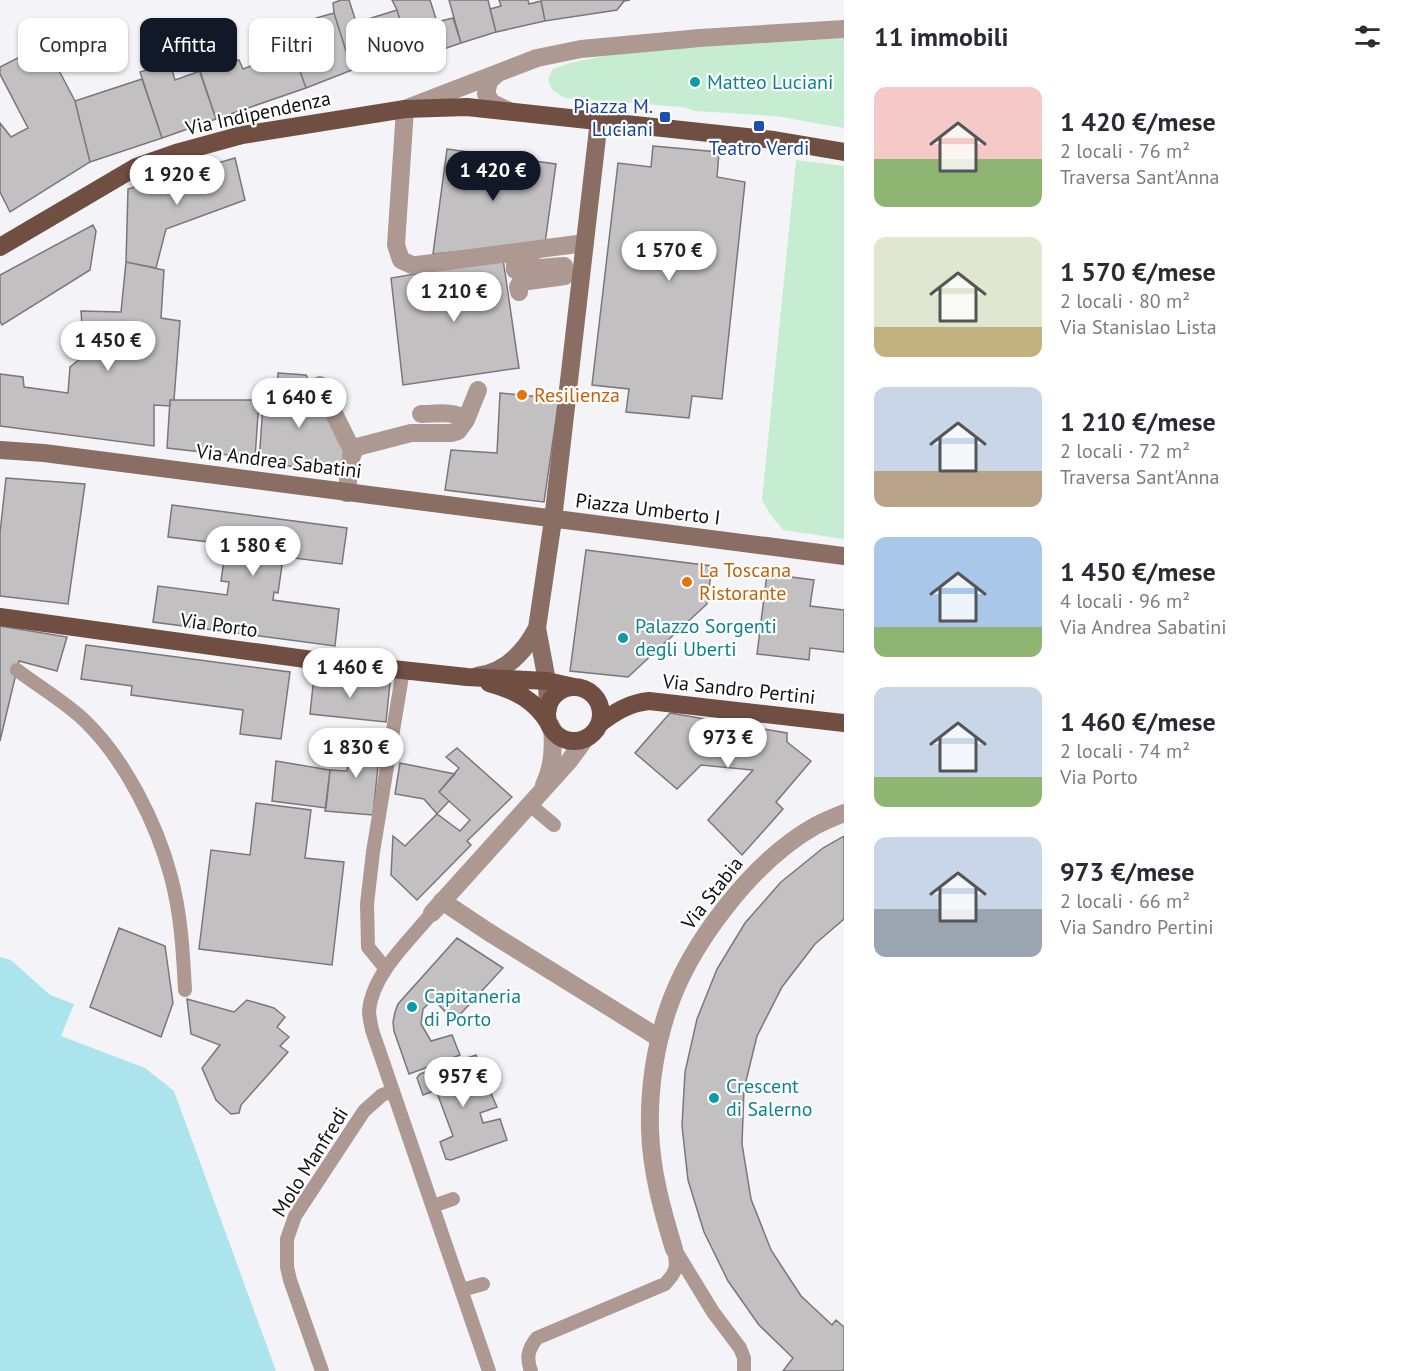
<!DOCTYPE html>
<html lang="it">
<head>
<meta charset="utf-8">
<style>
	:root { --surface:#fff; --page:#f2f2f3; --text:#2b2b33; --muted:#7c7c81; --accent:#111827 }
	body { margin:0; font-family:"PT Sans",sans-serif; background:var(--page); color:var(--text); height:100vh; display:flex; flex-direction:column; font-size:22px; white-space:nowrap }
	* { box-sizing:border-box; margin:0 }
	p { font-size:20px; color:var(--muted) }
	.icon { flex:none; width:33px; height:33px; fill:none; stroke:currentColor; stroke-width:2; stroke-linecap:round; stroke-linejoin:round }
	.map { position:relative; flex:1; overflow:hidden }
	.side { display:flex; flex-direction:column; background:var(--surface); width:570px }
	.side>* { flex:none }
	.hud { position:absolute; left:18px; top:18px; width:570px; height:54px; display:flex; gap:12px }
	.price { position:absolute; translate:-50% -51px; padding:0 14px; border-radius:21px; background:#fff; color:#222; font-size:20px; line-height:39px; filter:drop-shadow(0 2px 3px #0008) }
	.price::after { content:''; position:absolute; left:50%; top:36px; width:18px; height:14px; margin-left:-9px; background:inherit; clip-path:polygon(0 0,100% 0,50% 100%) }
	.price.on { background:var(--accent); color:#fff }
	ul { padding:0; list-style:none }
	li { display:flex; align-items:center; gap:18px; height:150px; padding:0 30px }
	li span { display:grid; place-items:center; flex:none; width:168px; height:120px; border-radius:12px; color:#555 }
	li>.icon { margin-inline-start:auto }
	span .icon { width:72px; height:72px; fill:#fffc; stroke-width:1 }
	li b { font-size:26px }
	h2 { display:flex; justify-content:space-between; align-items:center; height:72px; padding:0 30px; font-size:26px }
	.tag { padding:0 21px; border-radius:12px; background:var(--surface); box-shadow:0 2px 4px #0004; font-size:21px; line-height:54px }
	.tag.on { background:var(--accent); color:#fff }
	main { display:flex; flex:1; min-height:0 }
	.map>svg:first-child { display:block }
	.green { fill:#c6ecd2 }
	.water { fill:#abe4ec }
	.building { fill:#c3c0c2; stroke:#7a7679; stroke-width:1.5 }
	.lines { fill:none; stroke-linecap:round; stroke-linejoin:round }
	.lane { stroke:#ad9992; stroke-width:14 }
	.street { stroke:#ad9992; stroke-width:18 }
	.secondary { stroke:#8a6d63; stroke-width:18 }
	.primary { stroke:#704e42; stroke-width:18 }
	.culture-dot { fill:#0f9aa8; stroke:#fff; stroke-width:2 }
	.transit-dot { fill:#1a4fb4; stroke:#fff; stroke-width:2 }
	.food-dot { fill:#e8710a; stroke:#fff; stroke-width:2 }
	.labels { text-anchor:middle; stroke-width:4.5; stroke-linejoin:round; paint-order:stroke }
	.culture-label { font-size:20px; fill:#0d838f; stroke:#fff; text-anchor:start }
	.transit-label { font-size:20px; fill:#164399; stroke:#fff; text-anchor:end }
	.street-label { font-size:20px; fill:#111112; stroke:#fff }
	.food-label { font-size:20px; fill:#c56008; stroke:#fff; text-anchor:start }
</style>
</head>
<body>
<main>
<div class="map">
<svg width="844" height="1371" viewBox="0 0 844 1371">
	<rect width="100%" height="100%" fill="#f4f4f8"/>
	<path class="green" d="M844,38V128L775,116L695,111L683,107L565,98L552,90L548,79L553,69L570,63L623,52Z
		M796,160L844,166V539L783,530L770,514L762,500Z"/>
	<path class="water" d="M0,957L11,960L50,995L74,1004L61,1036L145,1068L174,1091L276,1371H0Z"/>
	<path class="building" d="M341,0H349L359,31L371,28L368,19L397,10L412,60L352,70L334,13L333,3Z
		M392,0H430L437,22L453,18L461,43L412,60L397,10Z
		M449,0H488L496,32L461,43Z
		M499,0H528L529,4L541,1L545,21L496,32L490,9L501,6Z
		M541,0H630L624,1L617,10L545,21Z
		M334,13L352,70L306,88L294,54L290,52L310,46L305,31L316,28V18Z
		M45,44L75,101L90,162L10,212L0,192V123L11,137L28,128L0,74V67Z
		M230,53L233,61L239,60L243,69L256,64L253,57L259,55L262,62L276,57L277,60L294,54L306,88L216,119L196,61L215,54L219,64L223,63L220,57Z
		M170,63L175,80L200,71L216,119L162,138L140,72Z
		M142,79L162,138L90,162L75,101Z
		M653,146L719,152L717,177L745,182L722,399L692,396L689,418L626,412L629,389L592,385L618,163L651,167Z
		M447,149L556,164L545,243L433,254Z
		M235,158L245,200L166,229L156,268L126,262L128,189Z
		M93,225L96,231L90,270L2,325L0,321V275Z
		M503,259L519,368L403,385L391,278Z
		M126,262L164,270L161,318L180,321L174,400H170V406L154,405V446L0,426V374L23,377L24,387L68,393L70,367L84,356L81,311L121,312Z
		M278,373L306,375L344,447L342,473L259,462L263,404L277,405Z
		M500,393L559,399L544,502L445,490L451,450L497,453Z
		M170,400H259L255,458L167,448Z
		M6,478L85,484L68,604L0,596V533Z
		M172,505L347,528L342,564L278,556L277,564L282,565L278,593L274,592L273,600L339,609L335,646L153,622L158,586L227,595L229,582L221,581L224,560L232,561L234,545L168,537Z
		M586,550L712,566L707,604L628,677L570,671Z
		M767,574L814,580L810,606L844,610V652L810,648L809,660L757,654Z
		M0,626L67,637L57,671L19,661L0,741Z
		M86,645L290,672L281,739L240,734L243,710L131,695L132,686L81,679Z
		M314,676L390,683L386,722L310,714Z
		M670,713L787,733V742L811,761L776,802L783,809L742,855L708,820L753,770L701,765L677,789L635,753Z
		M352,734L381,737L373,815L325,811L330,770L347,771Z
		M457,748L512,797L467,841L471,845L417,900L391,875L393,836L405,846L437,814L460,831L470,820L439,792L459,768L446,757Z
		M276,761L330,770L326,808L272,801Z
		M400,763L455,774L439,792L449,801L437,814L424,799L395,794Z
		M256,803L311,810L305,858L344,862L332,965L199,949L211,850L250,855Z
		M844,836V919L815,944L782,987L757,1036L744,1089L742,1144L751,1199L771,1250L801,1296L832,1325L836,1320L844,1327V1371H783L793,1358L759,1325L728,1281L704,1232L688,1180L682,1126L685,1072L697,1019L717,969L745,923L781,882L823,848Z
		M119,928L165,946L173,1003L161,1037L90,1007Z
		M457,938L503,968L454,1021L435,1001L429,1003L423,1009L421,1024L431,1041L452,1035L460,1055L409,1074L394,1031L393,1022L395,1012L398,1004Z
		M187,999L234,1012L247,1000L274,1008L285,1017L277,1027L289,1037L280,1046L288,1052L241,1105L239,1113L231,1114L216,1100L202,1068L220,1045L191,1034Z
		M476,1055L483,1077L470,1083L473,1094L489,1089L497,1107L480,1113L483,1123L500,1119L507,1140L451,1160L446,1159L440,1142L453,1136L436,1090L423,1095L417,1078L420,1074Z"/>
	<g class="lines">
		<path class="lane" d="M17,670C39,687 66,702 86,722C125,760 157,824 171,877C181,914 183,952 185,990
			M530,805L554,825
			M432,913C410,940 372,974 369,1011C369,1017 371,1024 372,1030L489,1371
			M386,969L368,947L367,904L373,852L403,670
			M433,1206L453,1199
			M677,1253L713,1312L740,1348L744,1358V1371
			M462,1290L483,1284
			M322,1371L290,1280L287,1267V1239L295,1216L364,1111L382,1095L393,1091
			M531,1371C526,1358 528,1349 537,1338L665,1284C678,1270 677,1267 674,1249"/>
		<path class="street" d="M498,73L489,81L486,94L492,103L509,111
			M585,243L417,265H412L401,260L396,245L405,109L537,58L581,49L700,38L844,29
			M519,292L518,287L521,282L565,276L564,266L515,270V258L531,256
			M320,385L353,452
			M421,414C435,414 454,410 466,420
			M347,493C349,478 347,459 357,447L411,433H451L458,431L466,420L478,390
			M544,785C553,767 554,748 552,728
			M442,901L487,931L659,1038
			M432,913L569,761L586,738
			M674,1249C662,1210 651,1170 650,1129C649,1090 655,1049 667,1012C689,944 753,861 815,826C824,821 834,817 844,813"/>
		<path class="secondary" d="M0,450L44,453L844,556
			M537,628L547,681L548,709
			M477,676C506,672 524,653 537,628L553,520L599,120"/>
		<path class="primary" d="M0,247L136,167L176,153L242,135L405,109L467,107L774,140L844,152
			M0,617L327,662L467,677L547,681L574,687
			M489,683C517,691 535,700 550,725
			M547 714a27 27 0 1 1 54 0a27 27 0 1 1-54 0Z
			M599,724C615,712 629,703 649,701L844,723"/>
	</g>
	<g class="culture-dot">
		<circle cx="695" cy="82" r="6"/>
		<circle cx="623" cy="638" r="6"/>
		<circle cx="412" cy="1007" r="6"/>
		<circle cx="714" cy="1098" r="6"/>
	</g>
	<g class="transit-dot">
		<rect x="659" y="111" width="12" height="12" rx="3"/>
		<rect x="753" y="120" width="12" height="12" rx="3"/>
	</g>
	<g class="food-dot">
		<circle cx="522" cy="395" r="6"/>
		<circle cx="687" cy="582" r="6"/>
	</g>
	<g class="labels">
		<g class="culture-label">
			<text x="707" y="89">Matteo Luciani</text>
			<text x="635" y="633">Palazzo Sorgenti<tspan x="635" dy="23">degli Uberti</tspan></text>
			<text x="424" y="1003">Capitaneria<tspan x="424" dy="23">di Porto</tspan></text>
			<text x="726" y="1093">Crescent<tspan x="726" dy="23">di Salerno</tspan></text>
		</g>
		<g class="transit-label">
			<text x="653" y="113">Piazza M.<tspan x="653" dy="23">Luciani</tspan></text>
			<text x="759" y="155" text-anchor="middle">Teatro Verdi</text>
		</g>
		<g class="street-label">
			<text transform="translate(258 113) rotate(-12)" y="7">Via Indipendenza</text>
			<text transform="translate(279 461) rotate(7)" y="7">Via Andrea Sabatini</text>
			<text transform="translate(648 509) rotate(7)" y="7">Piazza Umberto I</text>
			<text transform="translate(219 625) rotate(8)" y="7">Via Porto</text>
			<text transform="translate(739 689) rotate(6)" y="7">Via Sandro Pertini</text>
			<text transform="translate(712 893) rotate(-52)" y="7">Via Stabia</text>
			<text transform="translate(310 1162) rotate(-58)" y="7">Molo Manfredi</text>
		</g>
		<g class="food-label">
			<text x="534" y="402">Resilienza</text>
			<text x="699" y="577">La Toscana<tspan x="699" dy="23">Ristorante</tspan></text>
		</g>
	</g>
</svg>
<b class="price on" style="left:493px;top:202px">1 420 €</b>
<b class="price" style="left:177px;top:206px">1 920 €</b>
<b class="price" style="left:669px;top:282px">1 570 €</b>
<b class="price" style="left:454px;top:323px">1 210 €</b>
<b class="price" style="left:108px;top:372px">1 450 €</b>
<b class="price" style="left:299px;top:429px">1 640 €</b>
<b class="price" style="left:253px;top:577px">1 580 €</b>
<b class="price" style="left:350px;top:699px">1 460 €</b>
<b class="price" style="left:728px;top:769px">973 €</b>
<b class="price" style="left:356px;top:779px">1 830 €</b>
<b class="price" style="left:463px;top:1108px">957 €</b>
<div class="hud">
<a class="tag">Compra</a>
<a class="tag on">Affitta</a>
<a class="tag">Filtri</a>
<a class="tag">Nuovo</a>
</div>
</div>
<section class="side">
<h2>11 immobili<svg class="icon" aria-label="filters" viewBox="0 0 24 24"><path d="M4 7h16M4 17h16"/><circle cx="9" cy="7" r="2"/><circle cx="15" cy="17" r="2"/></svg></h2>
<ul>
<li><span style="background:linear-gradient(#f6c9c9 60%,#8fb573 0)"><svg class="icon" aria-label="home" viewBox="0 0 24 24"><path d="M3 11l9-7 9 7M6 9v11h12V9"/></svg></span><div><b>1 420 €/mese</b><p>2 locali · 76 m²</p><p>Traversa Sant'Anna</p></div></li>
<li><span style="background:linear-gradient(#dfe7d0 75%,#c2b280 0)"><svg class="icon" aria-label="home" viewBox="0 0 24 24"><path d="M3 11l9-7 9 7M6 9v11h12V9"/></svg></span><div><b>1 570 €/mese</b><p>2 locali · 80 m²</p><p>Via Stanislao Lista</p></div></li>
<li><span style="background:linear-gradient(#c9d6e8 70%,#b9a48a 0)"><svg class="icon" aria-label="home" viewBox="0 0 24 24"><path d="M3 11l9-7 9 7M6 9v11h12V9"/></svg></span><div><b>1 210 €/mese</b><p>2 locali · 72 m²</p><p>Traversa Sant'Anna</p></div></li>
<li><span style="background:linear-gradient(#a9c7e8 75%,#8fb573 0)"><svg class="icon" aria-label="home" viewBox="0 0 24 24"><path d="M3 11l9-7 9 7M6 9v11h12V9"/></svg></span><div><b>1 450 €/mese</b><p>4 locali · 96 m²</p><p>Via Andrea Sabatini</p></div></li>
<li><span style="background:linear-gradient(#c9d6e8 75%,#8fb573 0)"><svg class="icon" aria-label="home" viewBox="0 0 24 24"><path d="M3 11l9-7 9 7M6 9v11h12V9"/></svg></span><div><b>1 460 €/mese</b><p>2 locali · 74 m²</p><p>Via Porto</p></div></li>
<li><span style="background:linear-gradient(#c9d6e8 60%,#9aa5b1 0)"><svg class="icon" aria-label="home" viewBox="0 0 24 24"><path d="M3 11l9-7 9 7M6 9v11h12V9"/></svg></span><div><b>973 €/mese</b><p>2 locali · 66 m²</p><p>Via Sandro Pertini</p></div></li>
</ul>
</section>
</main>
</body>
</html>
